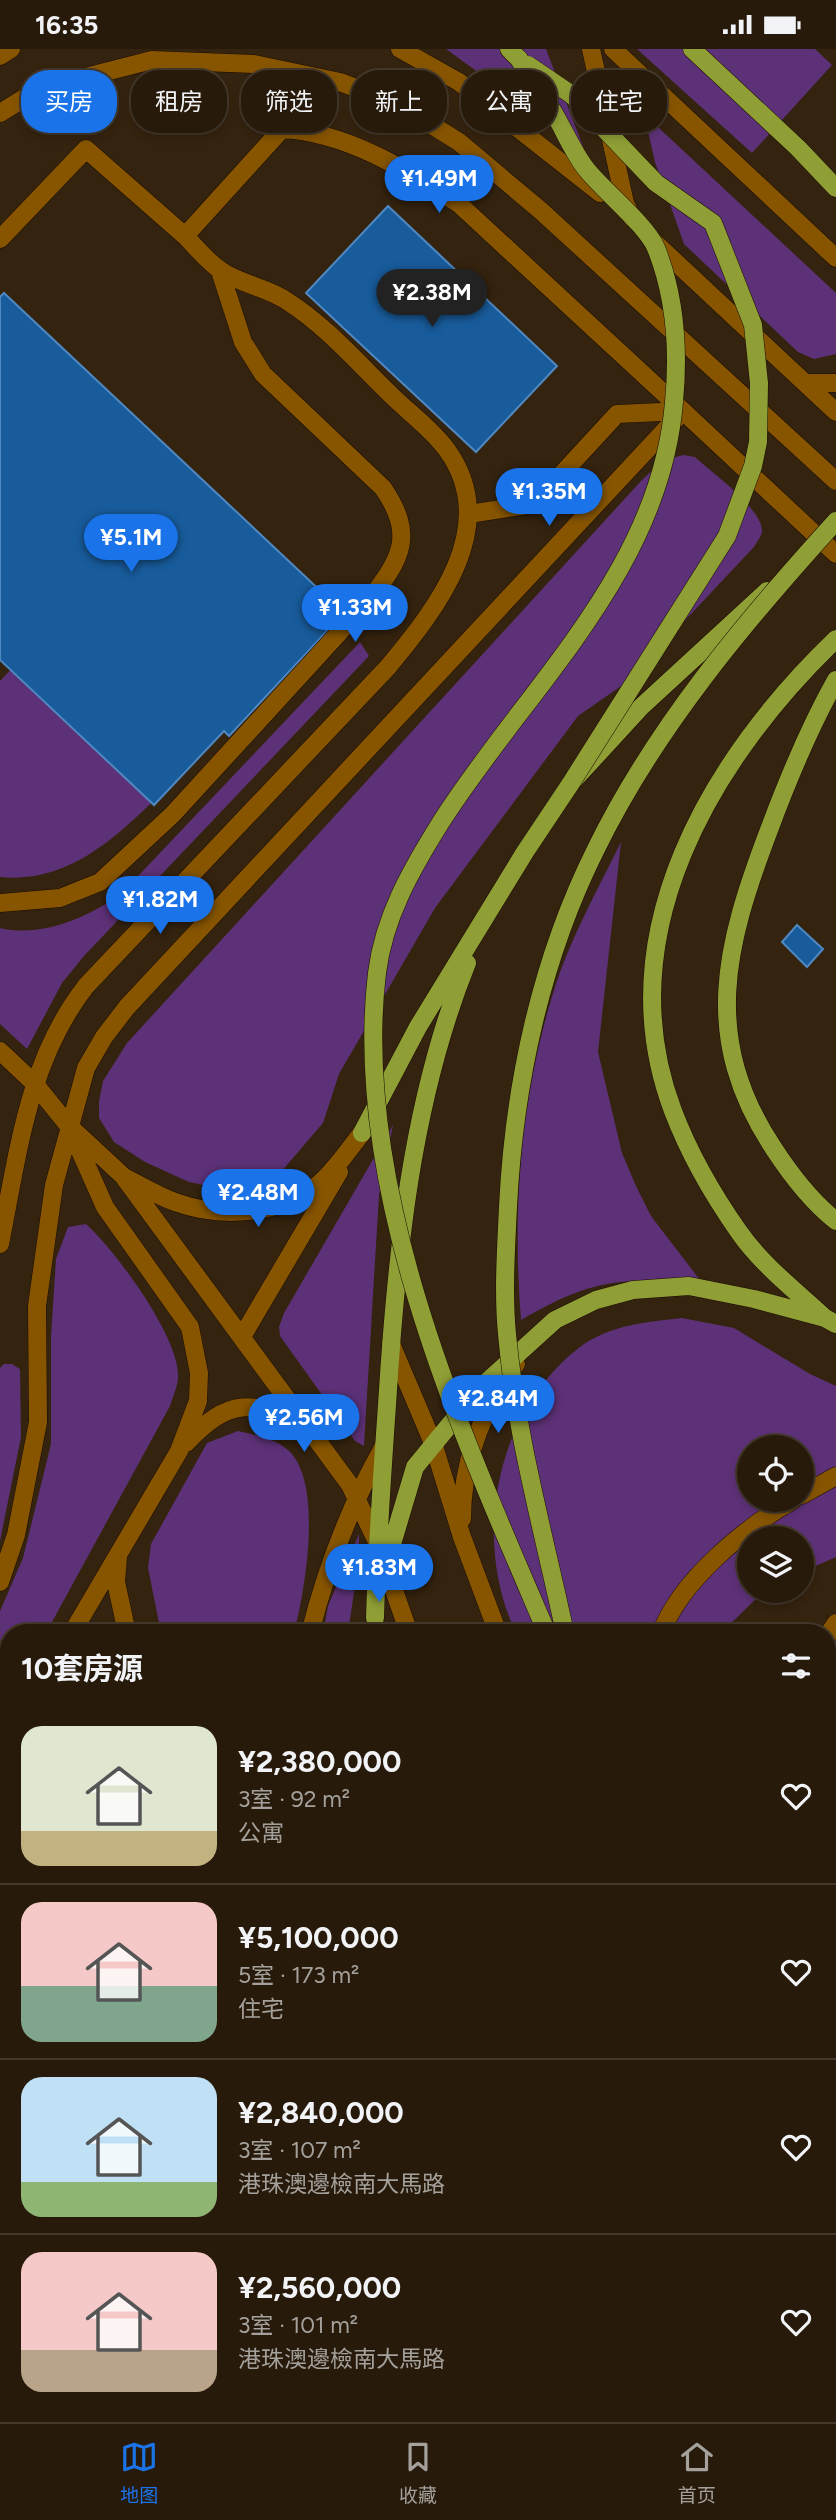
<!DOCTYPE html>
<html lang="zh">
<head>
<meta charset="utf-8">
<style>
	:root { --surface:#271a0a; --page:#2f2313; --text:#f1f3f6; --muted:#a4a19c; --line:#43382b; --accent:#1a73e8 }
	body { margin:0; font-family:Figtree,"Noto Sans SC",sans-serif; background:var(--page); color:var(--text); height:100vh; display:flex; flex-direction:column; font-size:26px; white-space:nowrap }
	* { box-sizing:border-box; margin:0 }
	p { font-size:23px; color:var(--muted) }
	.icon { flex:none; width:38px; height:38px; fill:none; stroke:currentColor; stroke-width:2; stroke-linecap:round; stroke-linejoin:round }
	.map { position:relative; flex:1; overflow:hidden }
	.panel { position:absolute; left:0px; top:1575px; width:836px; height:798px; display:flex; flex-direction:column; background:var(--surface); border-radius:28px 28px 0 0; box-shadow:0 4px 10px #0003,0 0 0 2px var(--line) }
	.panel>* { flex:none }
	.guide { position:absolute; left:21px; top:21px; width:794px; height:63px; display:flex; gap:14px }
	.fabs { position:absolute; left:737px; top:1386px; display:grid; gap:14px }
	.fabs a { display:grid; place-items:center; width:77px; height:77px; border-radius:50%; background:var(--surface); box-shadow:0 4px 10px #0003,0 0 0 2px var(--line); font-size:35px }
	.price { position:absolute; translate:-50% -60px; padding:0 16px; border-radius:24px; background:var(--accent); color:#fff; font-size:23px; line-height:46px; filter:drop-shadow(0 2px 4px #0008) }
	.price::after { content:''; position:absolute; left:50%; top:42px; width:21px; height:16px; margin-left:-10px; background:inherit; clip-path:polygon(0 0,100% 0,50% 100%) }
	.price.current { background:#222; color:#fff }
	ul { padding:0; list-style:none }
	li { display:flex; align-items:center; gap:21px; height:175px; padding:0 21px }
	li+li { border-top:2px solid var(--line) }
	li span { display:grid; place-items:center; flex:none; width:196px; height:140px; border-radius:21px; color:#555 }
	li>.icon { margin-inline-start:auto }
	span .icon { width:84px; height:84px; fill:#fffc; stroke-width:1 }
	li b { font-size:30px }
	h2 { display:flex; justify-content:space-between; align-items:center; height:84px; padding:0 21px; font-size:30px }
	.pill { padding:0 24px; border-radius:28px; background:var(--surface); box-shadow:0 4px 10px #0003,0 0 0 2px var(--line); font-size:24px; line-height:63px }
	.pill.current { background:var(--accent); color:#fff }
	.status { display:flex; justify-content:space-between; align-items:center; height:49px; padding:0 35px; background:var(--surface); direction:ltr }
	.status svg { height:19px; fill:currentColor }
	.tabs { display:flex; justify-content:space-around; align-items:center; height:98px; border-top:2px solid var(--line); background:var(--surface); font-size:19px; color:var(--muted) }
	.tabs a { display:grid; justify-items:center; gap:4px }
	.tabs .current { color:var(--accent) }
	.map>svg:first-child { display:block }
	.green { fill:#5d3177; fill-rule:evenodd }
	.building { fill:#185c9c; stroke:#5088c2; stroke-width:2 }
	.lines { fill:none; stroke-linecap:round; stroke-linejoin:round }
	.service-casing { stroke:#1b0c00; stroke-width:19 }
	.minor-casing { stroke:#1b0c00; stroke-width:19 }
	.primary-casing { stroke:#1b0c00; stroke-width:19 }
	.service { stroke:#875500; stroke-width:18 }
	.minor { stroke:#875500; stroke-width:18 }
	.primary { stroke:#8f9e35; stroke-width:18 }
	.primary-bridge-casing { stroke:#1b0c00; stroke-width:19; stroke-linecap:butt }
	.primary-bridge { stroke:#8f9e35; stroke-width:18 }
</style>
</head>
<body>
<div class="status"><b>16:35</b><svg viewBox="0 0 49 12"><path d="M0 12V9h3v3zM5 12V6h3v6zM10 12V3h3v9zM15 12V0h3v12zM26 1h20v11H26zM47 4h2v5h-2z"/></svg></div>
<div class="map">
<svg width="836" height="2373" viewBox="0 0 836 2373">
	<rect width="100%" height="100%" fill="#34230e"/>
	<path class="green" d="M446,0H546L584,100Z
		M637,0H815L832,16L752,104Z
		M644,65L836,244V305L814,310L798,303L684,195L655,113Z
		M684,406L695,408C711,423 764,461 762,483C761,488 756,494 754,498L627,633L578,667L435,859L339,1025L323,1074L269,1137L231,1142L189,1133L145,1113L114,1093L99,1069V1052L103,1032L127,994L641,432L663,411Z
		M360,593L369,607L84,907L62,934L27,1000L0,975V879C42,889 88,868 121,845Z
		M27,603L170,736C121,783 73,835 0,828V632Z
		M621,793L598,1003L622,1104L636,1137L651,1167L703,1235C622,1228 593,1229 521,1271C512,1160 521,1045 555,938C571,888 598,840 621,793Z
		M393,1076L379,1146L364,1397L355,1392L280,1287L279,1278L284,1264Z
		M86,1175C115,1201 177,1285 178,1325C179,1335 173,1347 170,1357L46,1584H9V1651L0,1667V1562L23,1509L51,1395V1287L56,1210L68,1178Z
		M682,1269L734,1279L810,1325L836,1337V1508L802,1523V1489H749V1542H764L721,1584H516C471,1490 496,1362 580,1298C610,1276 646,1273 682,1269ZM749,1398H802V1451H749Z
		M4,1315H12L20,1320L21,1388L0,1492V1319Z
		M238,1382C256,1386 273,1389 288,1401C324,1433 305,1542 294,1584H161L148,1519L151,1495L207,1394Z
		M359,1485V1509L348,1584H323L328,1557Z
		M836,1589V1754L828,1758V1594Z
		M836,1795V1937L828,1930V1798Z
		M9,2266V2364H47L39,2373H2L0,2370V2274Z"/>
	<path class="building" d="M388,157L557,317L476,403L306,244Z
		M4,244L344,564L229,687L224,682L154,756L0,611V248Z
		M797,876L823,900L807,918L782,893Z
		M9,1756V1844L0,1839V1770Z
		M836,1999V2373H479L488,2364H828V2008Z
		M119,2364H178L170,2373H111Z"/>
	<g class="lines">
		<defs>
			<path id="service" d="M469,465L534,455L617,365L683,362L836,505
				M828,2238L836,2229
				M703,2373L711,2364"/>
			<path id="minor" d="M400,0L459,33L600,144
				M591,0L625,154L632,169
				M613,0L836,209
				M0,7L11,0
				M0,64L39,40L152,11L254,15L340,33L398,55L459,93L540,161L836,432
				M0,190L86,100L185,187
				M652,191L836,363
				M805,334H836
				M0,854L60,849L100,833L173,765L369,551C402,509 415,486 383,439L263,325L243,293L220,222
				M0,1002L34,1034L68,1076L123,1127L350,1436L377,1493L409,1584
				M126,1129C142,1137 158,1147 175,1153C222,1170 280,1166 320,1134C336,1120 349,1100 362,1084
				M0,1195C18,1105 28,1011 86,937L388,618C437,559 502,477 447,401C432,380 408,363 390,345C357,313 326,277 287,252C267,238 239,235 220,221C207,212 196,198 185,187L282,80C346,83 407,121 459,155L683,362L127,958L104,988L86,1019L54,1136L37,1257L38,1373L16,1486L0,1533
				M243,1286L339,1123
				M391,1295L433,1394L462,1488L498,1584
				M186,1394C228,1349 253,1350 306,1377
				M802,1446L836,1427
				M462,1470C462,1413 482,1361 516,1315
				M118,1508L116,1533L127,1584
				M72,1584L179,1402L198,1352L199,1324L190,1278L105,1158L73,1086
				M310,1584C327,1517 350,1457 384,1397
				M661,1584C681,1531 745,1479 793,1451
				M828,1586L836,1574
				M0,1709L9,1694
				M828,1785L836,1781
				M828,1934L836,1945
				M0,1962L9,1957
				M828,2023L836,2030
				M828,2061H836
				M54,2373L62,2364
				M210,2373L218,2364"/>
			<path id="primary" d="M509,0L519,10
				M692,0L798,99L836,139
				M836,631C809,679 788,730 769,781C725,897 700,989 774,1100C791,1126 812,1153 836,1172
				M362,1084L418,978L525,803L571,734L641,658L767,542
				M825,1269C796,1242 762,1216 739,1183C713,1146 689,1104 673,1062C606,885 712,709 836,590
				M384,1522L415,1418L479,1340L555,1271L596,1251L633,1241L689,1237L754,1250L825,1269L836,1275
				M375,1569C377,1498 382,1427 387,1356C396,1208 411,1053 467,914
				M0,2068L9,2063
				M0,2219L9,2210"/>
		</defs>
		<use href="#service" class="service-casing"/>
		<use href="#minor" class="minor-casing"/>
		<use href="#primary" class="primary-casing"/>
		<use href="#service" class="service"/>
		<use href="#minor" class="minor"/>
		<use href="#primary" class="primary"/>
		<defs>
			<path id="primary-bridge" d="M519,10C530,27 542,43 552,61C564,80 573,104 587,121C604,142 647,177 656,199C676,249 679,300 674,353C660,523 527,638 441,773C411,821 384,868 377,924C351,1142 463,1388 547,1584
				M528,16L572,46L656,134L713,174L753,276L759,334L758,393L753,417L727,487L571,734
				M565,1584C544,1485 516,1386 507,1285C503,1244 506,1200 508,1158C514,1035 541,910 596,800C655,679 746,571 836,472"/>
		</defs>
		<use href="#primary-bridge" class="primary-bridge-casing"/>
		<use href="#primary-bridge" class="primary-bridge"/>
	</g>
</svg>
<div class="fabs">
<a><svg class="icon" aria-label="locate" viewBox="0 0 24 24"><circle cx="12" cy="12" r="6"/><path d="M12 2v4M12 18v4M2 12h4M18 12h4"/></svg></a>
<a><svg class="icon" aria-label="layers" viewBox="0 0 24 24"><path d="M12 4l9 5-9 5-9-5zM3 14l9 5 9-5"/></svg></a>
</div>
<b class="price" style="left:439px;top:166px">¥1.49M</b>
<b class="price current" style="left:432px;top:280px">¥2.38M</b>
<b class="price" style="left:549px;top:479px">¥1.35M</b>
<b class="price" style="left:131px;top:525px">¥5.1M</b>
<b class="price" style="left:355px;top:595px">¥1.33M</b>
<b class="price" style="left:160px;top:887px">¥1.82M</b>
<b class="price" style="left:258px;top:1180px">¥2.48M</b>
<b class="price" style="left:498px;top:1386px">¥2.84M</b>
<b class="price" style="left:304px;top:1405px">¥2.56M</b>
<b class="price" style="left:379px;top:1555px">¥1.83M</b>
<div class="guide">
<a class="pill current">买房</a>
<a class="pill">租房</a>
<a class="pill">筛选</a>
<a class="pill">新上</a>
<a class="pill">公寓</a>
<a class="pill">住宅</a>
</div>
<section class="panel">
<h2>10套房源<svg class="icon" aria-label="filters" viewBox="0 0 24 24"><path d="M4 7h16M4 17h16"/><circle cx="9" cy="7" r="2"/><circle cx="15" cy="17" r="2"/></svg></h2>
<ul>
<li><span style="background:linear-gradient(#dfe7d0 75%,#c2b280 0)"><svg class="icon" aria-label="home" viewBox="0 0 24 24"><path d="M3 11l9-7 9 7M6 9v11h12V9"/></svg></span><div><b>¥2,380,000</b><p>3室 · 92 m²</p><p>公寓</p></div><svg class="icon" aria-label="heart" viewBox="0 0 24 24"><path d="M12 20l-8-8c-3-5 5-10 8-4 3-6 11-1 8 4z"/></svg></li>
<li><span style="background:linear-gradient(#f6c9c9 60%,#7fa58c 0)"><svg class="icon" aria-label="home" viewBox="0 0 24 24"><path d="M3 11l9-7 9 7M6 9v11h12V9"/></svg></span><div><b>¥5,100,000</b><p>5室 · 173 m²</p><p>住宅</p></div><svg class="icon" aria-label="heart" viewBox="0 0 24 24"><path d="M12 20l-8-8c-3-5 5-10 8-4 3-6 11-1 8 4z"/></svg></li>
<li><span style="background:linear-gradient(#bfe0f5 75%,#8fb573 0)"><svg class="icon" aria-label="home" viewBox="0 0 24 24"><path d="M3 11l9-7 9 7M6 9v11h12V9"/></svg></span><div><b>¥2,840,000</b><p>3室 · 107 m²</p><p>港珠澳邊檢南大馬路</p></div><svg class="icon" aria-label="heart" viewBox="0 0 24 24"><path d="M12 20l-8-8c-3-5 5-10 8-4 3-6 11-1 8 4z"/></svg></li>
<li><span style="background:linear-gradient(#f6c9c9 70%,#b9a48a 0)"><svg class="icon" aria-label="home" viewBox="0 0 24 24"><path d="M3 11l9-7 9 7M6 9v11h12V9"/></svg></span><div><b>¥2,560,000</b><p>3室 · 101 m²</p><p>港珠澳邊檢南大馬路</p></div><svg class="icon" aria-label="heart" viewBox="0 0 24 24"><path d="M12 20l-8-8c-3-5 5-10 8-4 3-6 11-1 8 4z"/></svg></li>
</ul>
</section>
</div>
<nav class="tabs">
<a class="current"><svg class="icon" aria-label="map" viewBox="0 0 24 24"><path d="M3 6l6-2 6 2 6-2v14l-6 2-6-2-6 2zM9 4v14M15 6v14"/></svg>地图</a>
<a><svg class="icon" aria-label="saved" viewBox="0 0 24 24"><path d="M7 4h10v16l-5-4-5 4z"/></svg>收藏</a>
<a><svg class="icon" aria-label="home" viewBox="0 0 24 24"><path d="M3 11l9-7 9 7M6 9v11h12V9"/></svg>首页</a>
</nav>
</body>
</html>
